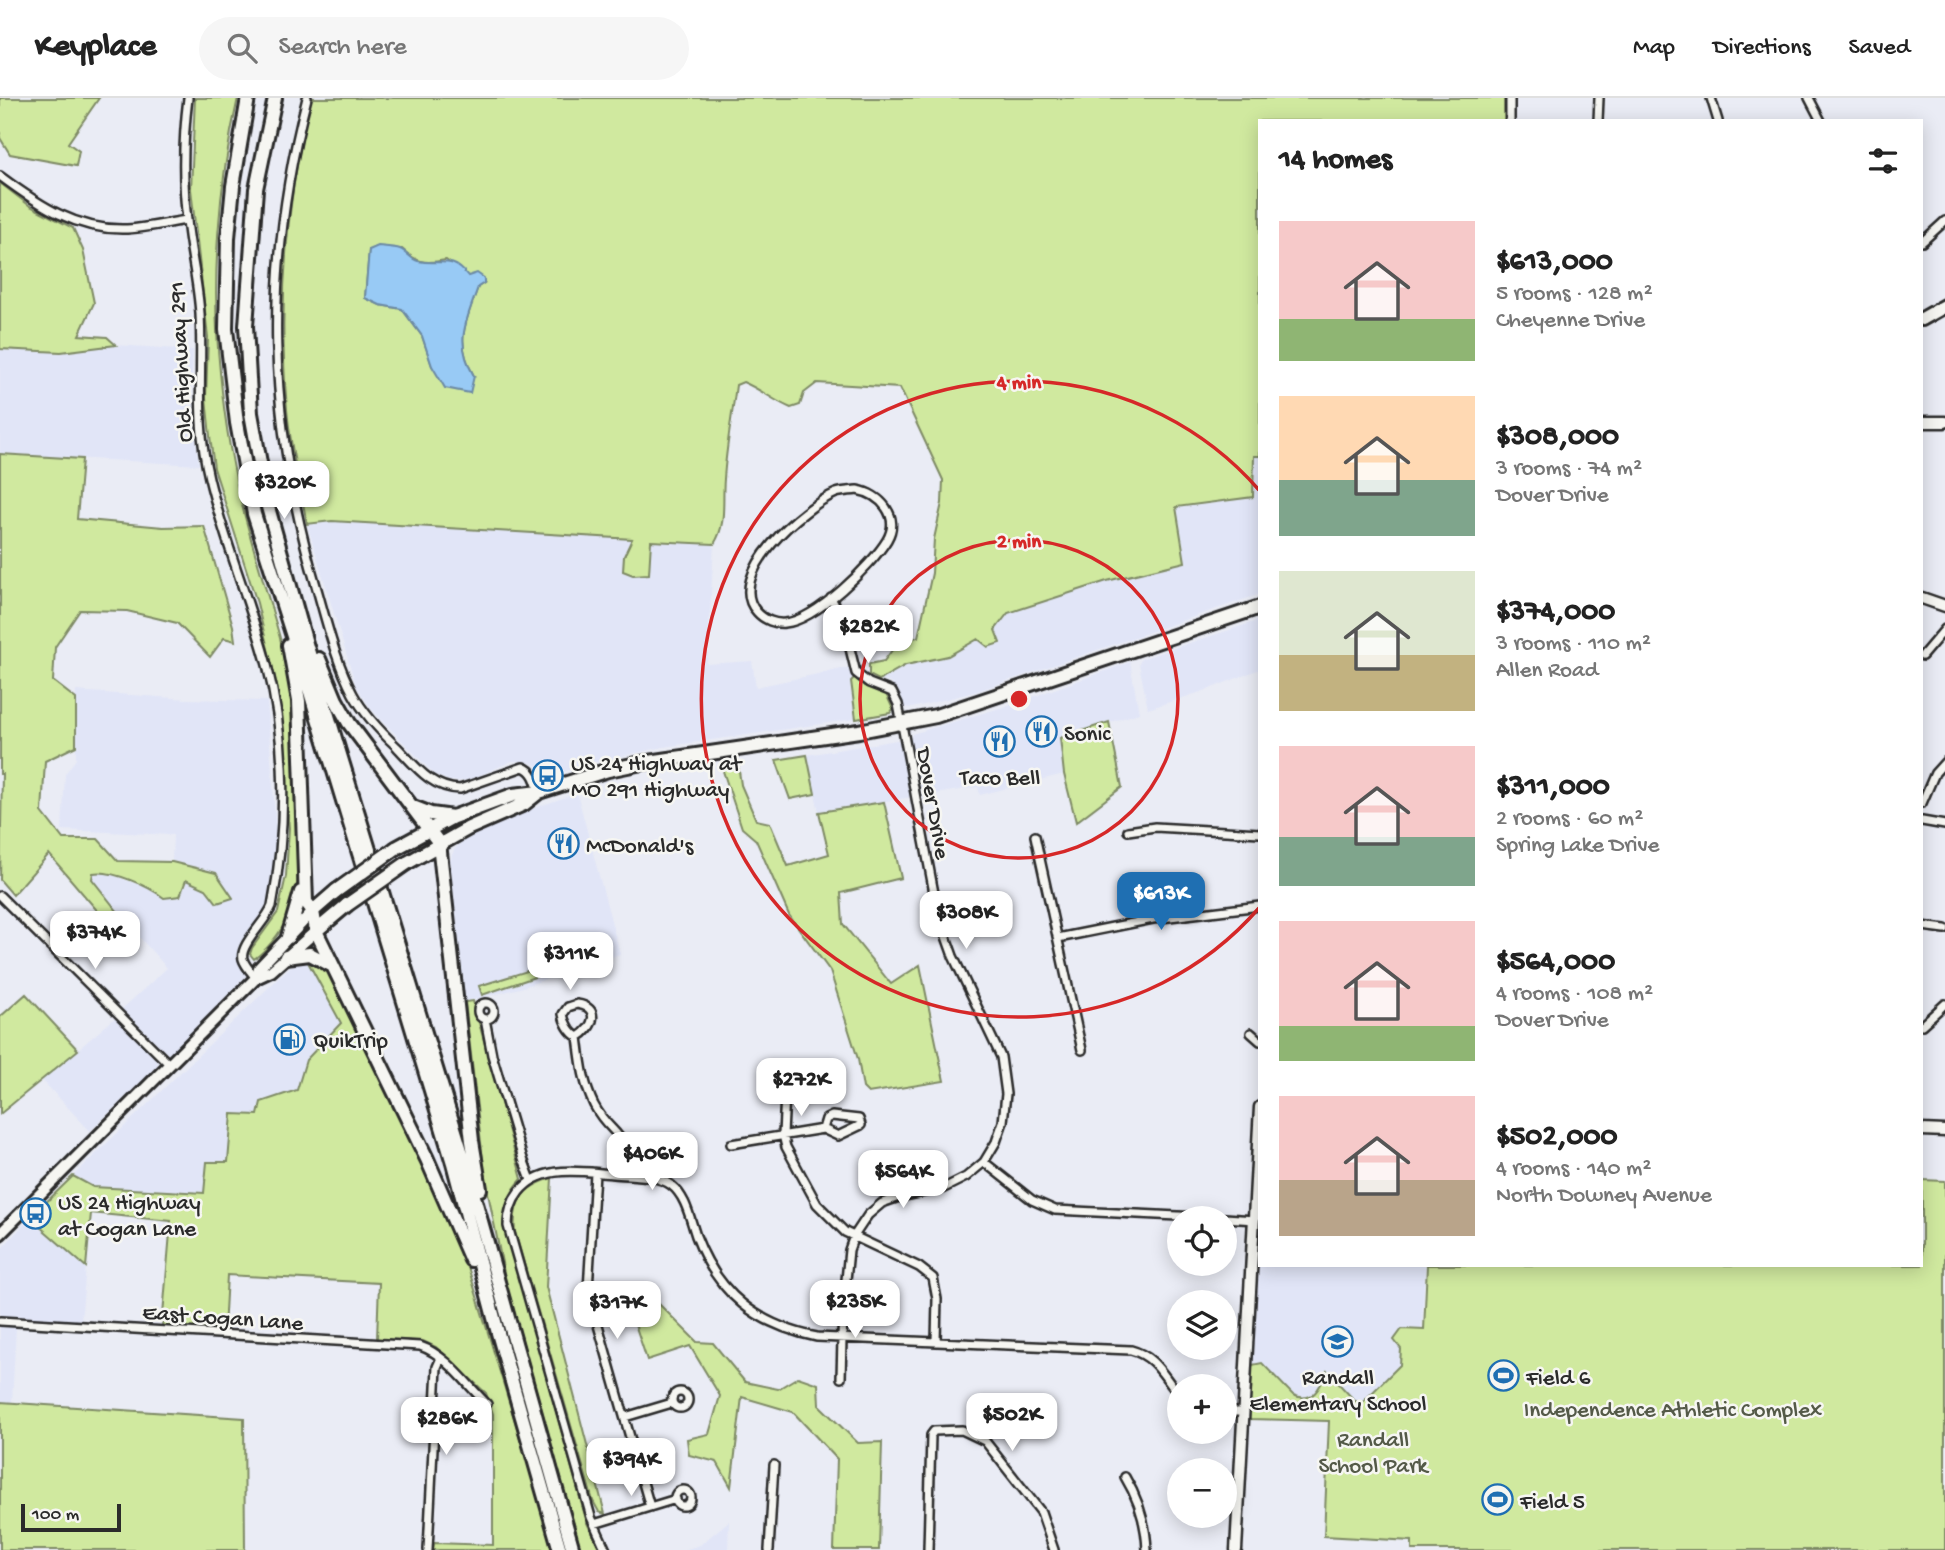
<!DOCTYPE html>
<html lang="en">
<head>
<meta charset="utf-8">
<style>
	:root { --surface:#fff; --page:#f6f6f6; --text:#222; --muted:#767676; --line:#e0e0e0; --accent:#1f6fb2 }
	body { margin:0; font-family:"Gochi Hand",sans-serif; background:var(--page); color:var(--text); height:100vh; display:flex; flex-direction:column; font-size:26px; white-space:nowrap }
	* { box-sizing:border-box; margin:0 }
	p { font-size:23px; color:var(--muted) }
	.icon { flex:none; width:38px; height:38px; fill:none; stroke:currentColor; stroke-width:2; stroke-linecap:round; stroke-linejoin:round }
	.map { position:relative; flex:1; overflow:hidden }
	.side { position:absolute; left:1258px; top:21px; width:665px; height:1148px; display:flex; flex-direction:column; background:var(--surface); border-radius:0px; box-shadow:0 4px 18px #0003 }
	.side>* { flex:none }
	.fabs { position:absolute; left:1167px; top:1108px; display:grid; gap:14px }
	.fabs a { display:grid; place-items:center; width:70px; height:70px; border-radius:50%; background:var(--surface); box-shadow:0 4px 18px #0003; font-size:35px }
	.scale { position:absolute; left:21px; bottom:18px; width:100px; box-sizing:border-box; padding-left:7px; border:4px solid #2b2b2b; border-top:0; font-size:19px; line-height:24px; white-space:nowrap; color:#2b2b2b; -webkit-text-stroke:5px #f6f6f2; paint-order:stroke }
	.price { position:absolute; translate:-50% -60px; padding:0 16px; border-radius:14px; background:#fff; color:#222; font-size:23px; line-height:46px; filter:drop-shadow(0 2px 4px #0008) }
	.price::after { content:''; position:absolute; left:50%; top:42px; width:21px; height:16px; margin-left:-10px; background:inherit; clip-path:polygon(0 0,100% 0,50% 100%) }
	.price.selected { background:var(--accent); color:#fff }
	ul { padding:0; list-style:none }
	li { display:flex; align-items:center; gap:21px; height:175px; padding:0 21px }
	li span { display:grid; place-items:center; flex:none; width:196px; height:140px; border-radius:0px; color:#555 }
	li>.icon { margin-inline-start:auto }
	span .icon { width:84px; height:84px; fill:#fffc; stroke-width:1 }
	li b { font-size:30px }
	h2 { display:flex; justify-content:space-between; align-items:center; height:84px; padding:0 21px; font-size:30px }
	header { display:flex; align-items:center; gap:42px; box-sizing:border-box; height:98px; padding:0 35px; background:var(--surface); border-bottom:2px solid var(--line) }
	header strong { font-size:33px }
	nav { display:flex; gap:38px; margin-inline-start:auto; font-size:24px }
	.search { width:490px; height:63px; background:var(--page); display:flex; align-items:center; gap:18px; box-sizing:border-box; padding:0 24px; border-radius:38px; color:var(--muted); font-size:26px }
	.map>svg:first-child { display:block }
	.built { fill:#e1e5f7 }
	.green { fill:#d0e99f; stroke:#7e8a65; stroke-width:2; fill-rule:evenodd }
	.water { fill:#98caf5; stroke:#6c8aa4; stroke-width:2 }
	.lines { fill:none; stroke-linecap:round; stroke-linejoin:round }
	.street-casing { stroke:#2b2b2b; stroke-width:12 }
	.secondary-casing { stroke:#2b2b2b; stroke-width:15 }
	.primary-casing { stroke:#2b2b2b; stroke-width:16 }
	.highway-casing { stroke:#2b2b2b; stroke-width:18 }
	.street { stroke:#f6f6f2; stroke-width:7 }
	.secondary { stroke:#f6f6f2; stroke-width:10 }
	.primary { stroke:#f6f6f2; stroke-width:10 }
	.highway { stroke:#f6f6f2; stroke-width:12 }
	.highway-bridge-casing { stroke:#2b2b2b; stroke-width:18; stroke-linecap:butt }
	.highway-bridge { stroke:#f6f6f2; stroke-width:12 }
	.ring { fill:none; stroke:#d62828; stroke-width:3.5 }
	.labels { text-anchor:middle; stroke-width:5; stroke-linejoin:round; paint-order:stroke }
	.street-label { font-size:23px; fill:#2b2b2b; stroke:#f6f6f2 }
	.poi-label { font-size:23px; fill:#2b2b2b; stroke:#f6f6f2; text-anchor:start }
	.park-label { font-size:23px; fill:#545a48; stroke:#f6f6f2 }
	.centre { fill:#d62828; stroke:#f6f6f2; stroke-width:3.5 }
	.ring-label { font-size:21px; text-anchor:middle; font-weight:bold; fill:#d62828; stroke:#f6f6f2; stroke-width:5; stroke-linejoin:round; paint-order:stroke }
</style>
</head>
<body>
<header>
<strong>Keyplace</strong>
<div class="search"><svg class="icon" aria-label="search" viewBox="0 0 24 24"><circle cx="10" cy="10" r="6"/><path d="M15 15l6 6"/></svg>Search here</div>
<nav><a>Map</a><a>Directions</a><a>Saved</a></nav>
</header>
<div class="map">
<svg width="1945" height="1452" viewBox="0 0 1945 1452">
	<rect width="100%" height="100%" fill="#eaecf5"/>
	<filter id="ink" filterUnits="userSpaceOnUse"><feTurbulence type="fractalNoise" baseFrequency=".0143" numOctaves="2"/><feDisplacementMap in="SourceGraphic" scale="14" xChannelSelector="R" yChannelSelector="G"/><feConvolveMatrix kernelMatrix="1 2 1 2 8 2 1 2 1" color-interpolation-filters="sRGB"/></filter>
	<g filter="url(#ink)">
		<path class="built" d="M116,247L193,252L191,305L199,367L0,356V251L61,254Z
			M1254,357L1260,358V496L978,593L912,610L904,609L897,592L890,585L880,582L906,566L948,558L978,541L1000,544L995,532L1008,515L1107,483L1184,464L1176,409L1253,399Z
			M332,423L633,441L624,458L650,442L714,446L707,566L752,563L756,589L851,569L855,579L851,583L856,621L663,649L591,665L549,678L542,675L536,667L525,663H512L474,680L462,683H450L435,677L371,611L356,588L307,426Z
			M1260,522V571L1204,593L1148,611L1139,566L1141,561Z
			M1130,564L1139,615L1060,640L1064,676L980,697L978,689L923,698L910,642L912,636L1007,608Z
			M76,593L187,601L267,603L276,733L275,769L267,808L238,849L237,858L247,877L173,955L167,956L122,911L167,870L125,823L92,781L93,775L103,773L155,793L164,800L186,782L206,791L217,805L233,800L216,775L172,764L173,737L62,732L65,676L76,661Z
			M897,642L900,644L912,699L819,714L807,657Z
			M577,695L620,856L520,890L465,904L450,763L454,752L463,742L512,718Z
			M299,864H308L341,924L306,962L297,992L261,1003L259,1017L228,1065L205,1095L93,1089L73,1078L291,868Z
			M115,920L158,963L157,969L90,1033L42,982Z
			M30,1120L86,1169L81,1224L0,1218V1152Z
			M1260,1152V1167H1425L1410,1441L1338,1323L1250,1320Z
			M0,1229L16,1230L12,1304H0Z
			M729,1423L728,1452H684L700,1447Z"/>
		<path class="green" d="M0,0H99L68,45L79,53L76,68L10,56L0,40Z
			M195,0H238C218,87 211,185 220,274C225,326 234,380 248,430C263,487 284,542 293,599C296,622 295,646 296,668C297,706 304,771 293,806C288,825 270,850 254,861L250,856L252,850L278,814L286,778L289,730L278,593L257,505L214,370L210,338L206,300L208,239L191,91Z
			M311,0H1504V23H1260V358H1254L1253,399L1176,409L1185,464L1107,483L1008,515L995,532L1000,545L988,549L978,541L948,558L906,567L879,582L869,577V566L884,563L898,544L918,539L932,475L934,441L942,405L943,382L900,290L817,285L804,295L800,307L791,310C774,303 760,291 743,284L736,287C732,319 726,350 724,381C722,404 727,426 714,446L651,443L649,476L633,477L623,473L624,458L632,441L332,423L307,426C300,388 290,349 287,311C278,207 286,101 311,0ZM402,151C417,165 425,166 446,162L468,179L484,185L478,189C466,224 454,243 474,278L432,268L422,238L402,211L380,207L365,200L369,152Z
			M0,85L30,108L73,130L83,152L94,205L79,237L107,239L116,247L61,254L0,251Z
			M0,356L82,361L77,421L163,429L204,428L233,528L235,543L224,540L210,559L177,525L127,513L80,512L55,549L53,583L76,601V648L45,663L42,714L63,741H98L118,763L172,764L216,775L233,800L217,805L206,791L186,782L180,798L164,800C150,789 111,771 93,775L92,781L125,823L112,830L49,756L13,797L0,782L2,676H0Z
			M855,579L864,588L886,596L893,611L890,615L856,621L851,583Z
			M1109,624L1122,689L1076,724L1064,676L1060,640Z
			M807,657L815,696L790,701L776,662Z
			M738,666L741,687L756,722L770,725L788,768L829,756L819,714L884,704L901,780L841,795L843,826L891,886L920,867L944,983L868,995L863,990L858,961L830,873L789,817L756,742L742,730L721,667Z
			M308,864L324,867L331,877L462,1149L554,1452H433L434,1445L493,1447V1316L486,1295L436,1249L423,1243L377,1241L379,1185L227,1177L224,1233L162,1229L171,1123L91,1115L86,1169L30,1120L73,1078L93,1089L204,1095L207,1064H228L232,1016L258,1017L261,1004L297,992L306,962L341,925Z
			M553,865L555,872L482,897L479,888Z
			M26,896L78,952L0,1016V919Z
			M473,903L522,1081C508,1096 504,1109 505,1130L587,1425L600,1452H581L506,1185L485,1080L465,904Z
			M552,1080L546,1189L605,1416L599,1414L593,1403L515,1134C512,1103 523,1089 552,1080Z
			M1922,1082L1945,1083V1452H1412V1443L1324,1438L1329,1323L1249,1321L1252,1267L1262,1265L1293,1297C1313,1306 1320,1290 1327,1273L1355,1303L1362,1305L1400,1267L1401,1251L1394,1242L1402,1231L1424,1232L1427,1167H1922Z
			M626,1199H652L697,1244L713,1245L745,1284L778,1291L798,1279L818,1286L819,1307L858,1345L882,1344L879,1452H834L837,1361L793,1314L742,1299L731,1389L717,1364L689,1357L687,1341L709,1336L720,1298L690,1248L647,1262Z
			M0,1304L244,1320L245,1452H0Z"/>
		<path class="water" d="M378,148C385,149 394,149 400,151C407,154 411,161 418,163C440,168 451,156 468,178L477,175L484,180V185L478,189C466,224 454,243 474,278L470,295L445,290L432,268L422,238L402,211L380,207L365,200L369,152Z"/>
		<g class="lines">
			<defs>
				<path id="street" d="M188,0C183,40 182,81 187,122C190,153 198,184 200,216C203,273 195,323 209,380C224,443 250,504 267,567C287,643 287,731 272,808C266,824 239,847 243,861C245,868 252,875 256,880
					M307,0C263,170 267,323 317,491C327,526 336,564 353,596C364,616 380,633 397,649C416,669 431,690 460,691L523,669C534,673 536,684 539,694
					M1510,0V23
					M1711,0L1718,23
					M1809,0L1821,23
					M1598,23L1599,0
					M0,78C39,107 77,133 127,131C147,130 167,125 187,122
					M1922,144L1945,123
					M857,392C880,396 901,418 887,442C872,467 816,522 785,525C775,526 764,522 757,514C723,477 805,408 836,395C843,393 851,393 857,392Z
					M831,500L843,522L856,575L869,585L892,594L898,606L938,816L953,858L1001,959L1006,996L1003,1024L996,1044L984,1064L966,1079L944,1090L899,1099L882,1105L868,1117L854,1138L849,1152L845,1192
					M1922,558L1945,531
					M1922,705L1935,675L1945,664
					M1922,723L1945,727
					M1128,733L1155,729L1260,735
					M1035,738L1082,952
					M0,798L170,967
					M1922,828L1945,831
					M1058,840L1153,821L1260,808
					M478 913a8 8 0 1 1 16 0a8 8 0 1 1-16 0Z
					M577,906C601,909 594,930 578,939C570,935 564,924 563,916L568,909Z
					M485,921L492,957L523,1061L531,1082
					M1922,927L1945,906
					M1251,935L1260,943
					M578,939C581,963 583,985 594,1007C612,1041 628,1029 626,1077
					M785,995L783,1037L786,1049L817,1106L845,1134L919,1169L933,1180L937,1201L936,1243
					M832,1018L859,1021L861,1027L838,1038L823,1031L826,1021Z
					M731,1046L823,1031
					M984,1064L1032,1102L1055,1112L1219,1120
					M595,1075L588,1192L650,1409
					M1225,1120L1255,1122
					M0,1223L420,1248C447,1257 467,1287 487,1306
					M841,1280L843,1202
					M672 1302a8 8 0 1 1 16 0a8 8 0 1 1-16 0Z
					M1225,1314H1243
					M625,1319L672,1305
					M1125,1379C1139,1402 1146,1425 1147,1452
					M675 1400a8 8 0 1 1 16 0a8 8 0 1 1-16 0Z
					M594,1426L676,1401
					M428,1452L437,1269L441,1260
					M606,1452L591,1419L508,1128C508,1116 511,1104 519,1094C542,1065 581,1074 614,1076C631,1078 656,1076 671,1087C686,1098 690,1121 696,1138C718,1196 757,1227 817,1239L1131,1252C1157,1259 1163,1279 1180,1298
					M769,1452L774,1367
					M928,1452L931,1337L934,1333L962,1332L985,1343L1041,1414L1054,1452"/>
				<path id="secondary" d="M1922,324H1945
					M1922,500L1945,508
					M1922,1032L1945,1033
					M1236,1452L1260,1009"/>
				<path id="primary" d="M256,880L259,870L313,813
					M0,1136L256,880L271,873L316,833"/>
				<path id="highway" d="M248,0L233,88L228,140L226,231L237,325L254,416L297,551L453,1065L498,1235L560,1452
					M275,0L256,91L246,228L251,315L268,409L307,549L463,1059L573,1452
					M1922,221L1945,208
					M289,547L299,603L306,804L313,813L316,833L427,1061L471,1162
					M319,561L336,602L349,625L439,745L472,1043L480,1091
					M413,709L431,716L453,719
					M396,750L453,719L513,697L539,694L608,672L642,665L859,633L936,618L1260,509
					M407,765L469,730L524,706L539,694
					M313,813L336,793
					M316,833L347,807
					M288,839L301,794
					M286,859L310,856L331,867"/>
			</defs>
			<use href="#street" class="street-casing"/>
			<use href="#secondary" class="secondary-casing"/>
			<use href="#primary" class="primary-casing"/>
			<use href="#highway" class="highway-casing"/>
			<use href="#street" class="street"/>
			<use href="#secondary" class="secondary"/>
			<use href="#primary" class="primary"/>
			<use href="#highway" class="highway"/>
			<defs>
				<path id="highway-bridge" d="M336,793L396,750
					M347,807L407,765"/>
			</defs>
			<use href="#highway-bridge" class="highway-bridge-casing"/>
			<use href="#highway-bridge" class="highway-bridge"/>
		</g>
	</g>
	<g class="ring">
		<circle cx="1019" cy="601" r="159"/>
		<path d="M1259 810A318 318 0 1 1 1259 392"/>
	</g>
	<defs>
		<symbol id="restaurant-ring" viewBox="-11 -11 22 22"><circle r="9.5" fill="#f6f6f2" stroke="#1f6fb2" stroke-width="1.5"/><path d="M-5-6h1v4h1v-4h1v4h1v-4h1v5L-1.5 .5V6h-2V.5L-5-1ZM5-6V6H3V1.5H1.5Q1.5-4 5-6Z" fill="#1f6fb2"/></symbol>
		<symbol id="bus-ring" viewBox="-11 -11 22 22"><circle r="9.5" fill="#f6f6f2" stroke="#1f6fb2" stroke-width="1.5"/><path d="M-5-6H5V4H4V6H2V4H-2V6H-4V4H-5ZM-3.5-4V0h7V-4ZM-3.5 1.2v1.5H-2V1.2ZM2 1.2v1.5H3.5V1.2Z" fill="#1f6fb2"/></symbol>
		<symbol id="fuel-ring" viewBox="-11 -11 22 22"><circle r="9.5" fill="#f6f6f2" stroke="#1f6fb2" stroke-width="1.5"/><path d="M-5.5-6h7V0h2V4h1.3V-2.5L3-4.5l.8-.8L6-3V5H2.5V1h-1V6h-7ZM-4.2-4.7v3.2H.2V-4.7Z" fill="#1f6fb2"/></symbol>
		<symbol id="school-ring" viewBox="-11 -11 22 22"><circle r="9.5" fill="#f6f6f2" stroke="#1f6fb2" stroke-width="1.5"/><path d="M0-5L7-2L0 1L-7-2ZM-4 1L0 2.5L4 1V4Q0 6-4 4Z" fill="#1f6fb2"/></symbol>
		<symbol id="stadium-ring" viewBox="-11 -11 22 22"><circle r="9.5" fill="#f6f6f2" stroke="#1f6fb2" stroke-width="1.5"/><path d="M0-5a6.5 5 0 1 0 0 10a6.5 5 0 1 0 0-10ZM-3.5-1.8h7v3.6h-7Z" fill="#1f6fb2"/></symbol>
	</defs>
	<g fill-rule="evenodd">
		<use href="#restaurant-ring" x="1024" y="616" width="35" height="35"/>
		<use href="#restaurant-ring" x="982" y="626" width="35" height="35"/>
		<use href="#bus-ring" x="530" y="660" width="35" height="35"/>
		<use href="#restaurant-ring" x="546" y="728" width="35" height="35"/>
		<use href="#fuel-ring" x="272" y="924" width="35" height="35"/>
		<use href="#bus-ring" x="18" y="1098" width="35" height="35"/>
		<use href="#school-ring" x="1320" y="1226" width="35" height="35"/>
		<use href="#stadium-ring" x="1486" y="1260" width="35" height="35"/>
		<use href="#stadium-ring" x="1480" y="1384" width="35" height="35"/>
	</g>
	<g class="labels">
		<g class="street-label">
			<text transform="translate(179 264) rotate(-93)" y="8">Old Highway 291</text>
			<text transform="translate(935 705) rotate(80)" y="8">Dover Drive</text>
			<text transform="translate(223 1218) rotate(4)" y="8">East Cogan Lane</text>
		</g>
		<g class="poi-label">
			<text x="1064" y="642">Sonic</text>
			<text x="571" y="672">US 24 Highway at<tspan x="571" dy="26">MO 291 Highway</tspan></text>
			<text x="1000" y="686" text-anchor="middle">Taco Bell</text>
			<text x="586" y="754">McDonald's</text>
			<text x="313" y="949">QuikTrip</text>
			<text x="58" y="1111">US 24 Highway<tspan x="58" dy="26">at Cogan Lane</tspan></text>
			<text x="1338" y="1286" text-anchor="middle">Randall<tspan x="1338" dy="26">Elementary School</tspan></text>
			<text x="1526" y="1286">Field 6</text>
			<text x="1520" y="1410">Field 5</text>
		</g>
		<g class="park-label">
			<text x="1673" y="1318">Independence Athletic Complex</text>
			<text x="1373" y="1348">Randall<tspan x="1373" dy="26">School Park</tspan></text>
		</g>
	</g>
	<circle cx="1019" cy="601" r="10" class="centre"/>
	<g class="ring-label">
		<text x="1019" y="290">4 min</text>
		<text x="1019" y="449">2 min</text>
	</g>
</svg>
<div class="fabs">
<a><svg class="icon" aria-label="locate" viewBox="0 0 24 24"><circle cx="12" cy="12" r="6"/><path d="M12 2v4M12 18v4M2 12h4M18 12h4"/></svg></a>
<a><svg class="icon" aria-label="layers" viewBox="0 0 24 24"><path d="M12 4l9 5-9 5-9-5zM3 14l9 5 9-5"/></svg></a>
<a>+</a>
<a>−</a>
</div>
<div class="scale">100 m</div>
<b class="price" style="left:284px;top:423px">$320K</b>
<b class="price" style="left:868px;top:567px">$282K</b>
<b class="price selected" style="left:1161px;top:834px">$613K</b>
<b class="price" style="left:966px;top:853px">$308K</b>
<b class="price" style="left:95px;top:873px">$374K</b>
<b class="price" style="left:570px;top:894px">$311K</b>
<b class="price" style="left:801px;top:1020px">$272K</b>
<b class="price" style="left:652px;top:1094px">$406K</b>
<b class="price" style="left:903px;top:1112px">$564K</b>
<b class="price" style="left:855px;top:1242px">$235K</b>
<b class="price" style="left:617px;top:1243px">$317K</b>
<b class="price" style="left:1012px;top:1355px">$502K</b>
<b class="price" style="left:446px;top:1359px">$286K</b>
<b class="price" style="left:631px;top:1400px">$394K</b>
<section class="side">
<h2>14 homes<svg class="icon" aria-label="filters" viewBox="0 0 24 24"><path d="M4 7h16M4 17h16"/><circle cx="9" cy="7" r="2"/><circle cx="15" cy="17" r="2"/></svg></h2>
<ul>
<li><span style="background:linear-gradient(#f6c9c9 70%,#8fb573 0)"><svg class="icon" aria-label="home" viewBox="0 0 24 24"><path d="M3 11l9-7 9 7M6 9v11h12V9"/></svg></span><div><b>$613,000</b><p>5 rooms · 128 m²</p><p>Cheyenne Drive</p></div></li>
<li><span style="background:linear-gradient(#ffd9b3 60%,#7fa58c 0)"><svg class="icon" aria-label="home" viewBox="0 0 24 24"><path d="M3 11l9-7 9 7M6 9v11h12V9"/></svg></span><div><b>$308,000</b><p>3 rooms · 74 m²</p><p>Dover Drive</p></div></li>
<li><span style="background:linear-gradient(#dfe7d0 60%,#c2b280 0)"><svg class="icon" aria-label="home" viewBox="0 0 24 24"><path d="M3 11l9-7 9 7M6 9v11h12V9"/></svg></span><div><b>$374,000</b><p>3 rooms · 110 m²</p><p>Allen Road</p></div></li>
<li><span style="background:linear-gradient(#f6c9c9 65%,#7fa58c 0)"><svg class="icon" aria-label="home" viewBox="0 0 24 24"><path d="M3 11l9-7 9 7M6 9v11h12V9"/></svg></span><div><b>$311,000</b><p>2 rooms · 60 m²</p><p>Spring Lake Drive</p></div></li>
<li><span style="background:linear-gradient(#f6c9c9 75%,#8fb573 0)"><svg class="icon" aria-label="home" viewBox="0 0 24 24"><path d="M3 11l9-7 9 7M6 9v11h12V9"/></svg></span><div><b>$564,000</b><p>4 rooms · 108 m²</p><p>Dover Drive</p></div></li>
<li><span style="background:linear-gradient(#f6c9c9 60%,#b9a48a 0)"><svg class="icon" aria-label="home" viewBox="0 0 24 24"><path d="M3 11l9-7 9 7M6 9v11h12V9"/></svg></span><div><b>$502,000</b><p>4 rooms · 140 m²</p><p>North Downey Avenue</p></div></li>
</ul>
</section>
</div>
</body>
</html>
